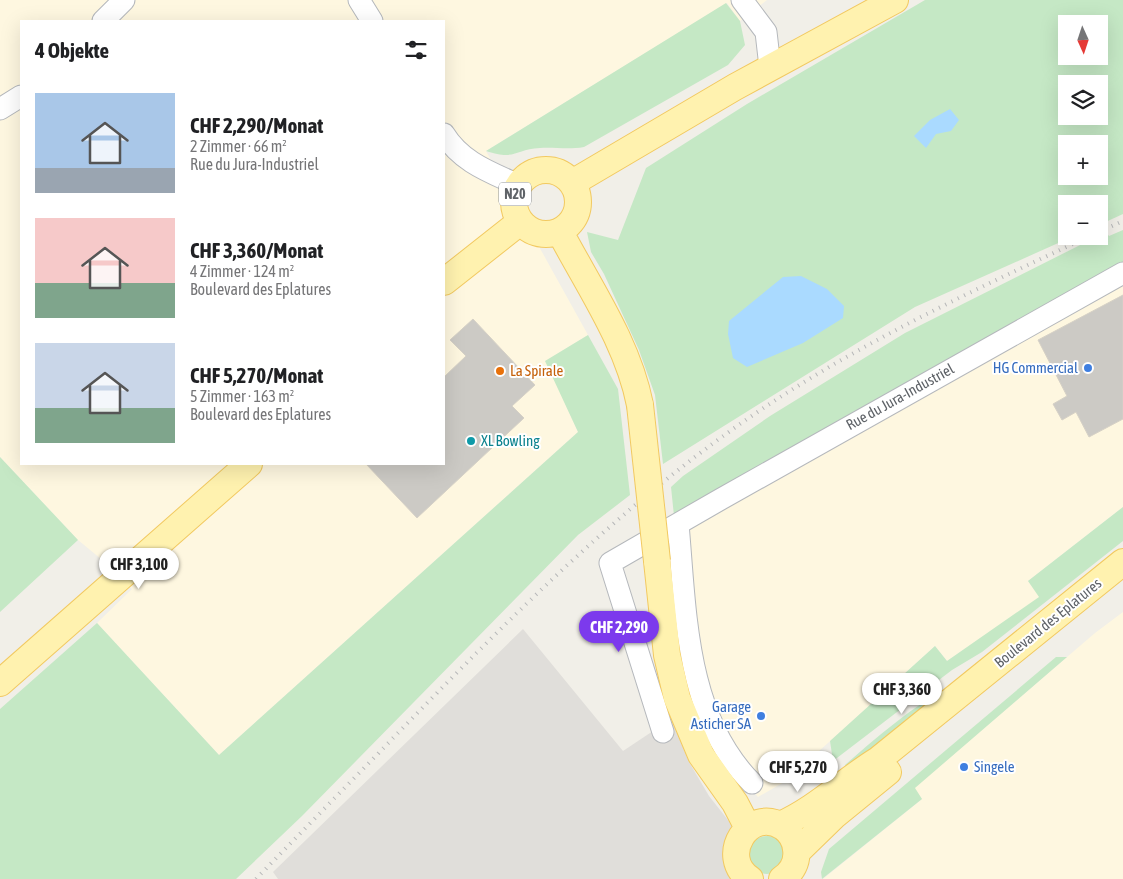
<!DOCTYPE html>
<html lang="de">
<head>
<meta charset="utf-8">
<style>
	:root { --surface:#fff; --page:#f2f2f2; --text:#202124; --muted:#757577; --accent:#7c3aed }
	body { margin:0; font-family:"Asap Condensed",sans-serif; background:var(--page); color:var(--text); height:100vh; display:flex; flex-direction:column; font-size:19px; white-space:nowrap }
	* { box-sizing:border-box; margin:0 }
	p { font-size:16px; color:var(--muted) }
	.icon { flex:none; width:28px; height:28px; fill:none; stroke:currentColor; stroke-width:2; stroke-linecap:round; stroke-linejoin:round }
	.map { position:relative; flex:1; overflow:hidden }
	.sheet { position:absolute; left:20px; top:20px; width:425px; height:445px; display:flex; flex-direction:column; background:var(--surface); border-radius:0px; box-shadow:0 5px 20px #0002 }
	.sheet>* { flex:none }
	.needle { width:32px; rotate:177deg }
	.fabs { position:absolute; left:1058px; top:15px; display:grid; gap:10px }
	.fabs a { display:grid; place-items:center; width:50px; height:50px; border-radius:0px; background:var(--surface); box-shadow:0 5px 20px #0002; font-size:25px }
	.price { position:absolute; translate:-50% -42px; padding:0 11px; border-radius:18px; background:#fff; color:#222; font-size:16px; line-height:32px; filter:drop-shadow(0 1px 2px #0008) }
	.price::after { content:''; position:absolute; left:50%; top:30px; width:15px; height:11px; margin-left:-8px; background:inherit; clip-path:polygon(0 0,100% 0,50% 100%) }
	.price.current { background:var(--accent); color:#fff }
	ul { padding:0; list-style:none }
	li { display:flex; align-items:center; gap:15px; height:125px; padding:0 15px }
	li span { display:grid; place-items:center; flex:none; width:140px; height:100px; border-radius:0px; color:#555 }
	li>.icon { margin-inline-start:auto }
	span .icon { width:60px; height:60px; fill:#fffc; stroke-width:1 }
	li b { font-size:21px }
	h2 { display:flex; justify-content:space-between; align-items:center; height:60px; padding:0 15px; font-size:21px }
	.map>svg:first-child { display:block }
	.commercial { fill:#fef7e0; fill-rule:evenodd }
	.industrial { fill:#e0deda }
	.green { fill:#c5e8c5; fill-rule:evenodd }
	.water { fill:#aadaff }
	.building { fill:#cccac5; stroke:#d6d1c6 }
	.lines { fill:none; stroke-linecap:round; stroke-linejoin:round }
	.minor-casing { stroke:#b5b8bc; stroke-width:23 }
	.major-casing { stroke:#f2c960; stroke-width:28 }
	.minor { stroke:#fff; stroke-width:21 }
	.major { stroke:#fff2af; stroke-width:26 }
	.rail { stroke:#b6b7b8; stroke-width:4; stroke-dasharray:1 6; stroke-linecap:butt }
	.major-bridge-casing { stroke:#f2c960; stroke-width:28; stroke-linecap:butt }
	.major-bridge { stroke:#fff2af; stroke-width:26 }
	.shop-dot { fill:#3f7fe0; stroke:#fff; stroke-width:2 }
	.food-dot { fill:#e8710a; stroke:#fff; stroke-width:2 }
	.culture-dot { fill:#0f9aa8; stroke:#fff; stroke-width:2 }
	.labels { text-anchor:middle; stroke-width:4; stroke-linejoin:round; paint-order:stroke }
	.shield { fill:#fff; stroke:#8f9295; stroke-width:1 }
	.shield-label { font-size:14px; font-weight:bold; fill:#5f6368 }
	.shop-label { font-size:15px; fill:#366cbe; stroke:#fff; text-anchor:end }
	.food-label { font-size:15px; fill:#c56008; stroke:#fff; text-anchor:start }
	.street-label { font-size:15px; fill:#5f6368; stroke:#fff }
	.culture-label { font-size:15px; fill:#0d838f; stroke:#fff; text-anchor:start }
</style>
</head>
<body>
<div class="map">
<svg width="1123" height="879" viewBox="0 0 1123 879">
	<rect width="100%" height="100%" fill="#f1efe8"/>
	<path class="commercial" d="M0,0H767L740,21L727,3L486,151L588,335L546,361L578,432L219,755L97,623L132,589L112,568L78,540L0,457ZM21,21H444V464H21Z
		M1123,267V507L1028,581L1040,597L947,661L935,646L786,781L758,797L728,761L669,519Z
		M1123,612V879H823L922,799L914,788L1095,633Z"/>
	<path class="industrial" d="M523,629L623,751L671,719L689,762L709,796L735,829L747,879H278L273,872Z"/>
	<path class="green" d="M925,0H1123V214L1099,225V204H1066V236H1074L915,307L663,464L655,395L639,350L604,274L591,252L587,232L618,240L646,168L747,104ZM1066,24H1099V56H1066ZM1066,84H1099V116H1066ZM1066,144H1099V176H1066Z
		M726,3L740,21L745,45L728,65L584,147C568,150 555,147 540,148C515,149 516,161 486,151Z
		M1123,230V267L674,516L671,487L683,476L770,416L905,333L1106,232L1109,236Z
		M588,335L618,389L630,495L578,535L302,816L236,879H0V709L97,623L219,755L578,432L545,361Z
		M0,457L78,540L0,612Z
		M1123,507V541L982,652L952,670L833,761L830,741L935,646L947,661L1039,597L1028,581Z
		M1056,657H1067L915,788L922,799L822,879L821,872L829,849Z
		M968,677L850,774L845,765C884,731 921,699 968,677Z
		M748 855a19 19 0 1 1 38 0a19 19 0 1 1-38 0Z"/>
	<path class="water" d="M950,109L959,120L951,131L936,134L926,148L914,136L930,120Z
		M801,276L827,289L844,306L843,318L803,343L747,367L733,358L728,334L729,321L783,277Z"/>
	<path class="building" d="M1123,295V419L1089,437L1076,412L1062,420L1053,404L1067,396L1038,340Z
		M473,319L535,385L512,406L524,418L417,518L366,464H444V377L466,356L450,340Z"/>
	<g class="lines">
		<defs>
			<path id="minor" d="M359,0L372,21
				M742,0L766,32L770,67
				M103,21L124,0
				M0,109L21,96
				M444,134C461,162 490,172 518,185
				M678,524C686,612 685,716 752,783
				M663,732L610,563L721,499L1123,273"/>
			<path id="major" d="M514 202a32 32 0 1 1 64 0a32 32 0 1 1-64 0Z
				M572,183L735,87L895,0
				M560,232C589,287 628,343 640,405
				M444,282L520,222
				M657,561L667,655L677,698L701,755L735,803L748,828
				M0,683L249,464
				M780,825C816,809 844,781 878,760L1123,562
				M797,852L834,816L888,772
				M750,879C717,857 749,805 783,827C790,832 795,840 796,849C798,862 792,872 782,879"/>
		</defs>
		<use href="#minor" class="minor-casing"/>
		<use href="#major" class="major-casing"/>
		<use href="#minor" class="minor"/>
		<use href="#major" class="major"/>
		<path class="rail" d="M1099,232L1123,221
			M256,879C314,819 373,759 431,699C534,594 637,493 759,411C863,341 976,289 1090,236"/>
		<defs>
			<path id="major-bridge" d="M640,405L657,561"/>
		</defs>
		<use href="#major-bridge" class="major-bridge-casing"/>
		<use href="#major-bridge" class="major-bridge"/>
	</g>
	<g class="shop-dot">
		<circle cx="1088" cy="368" r="5"/>
		<circle cx="761" cy="716" r="5"/>
		<circle cx="964" cy="767" r="5"/>
	</g>
	<circle class="food-dot" cx="500" cy="371" r="5"/>
	<circle class="culture-dot" cx="471" cy="441" r="5"/>
	<g class="labels">
		<rect class="shield" x="499" y="182.5" width="32" height="23" rx="4"/>
		<g class="shield-label">
			<text x="515" y="199">N20</text>
		</g>
		<g class="shop-label">
			<text x="1078" y="373">HG Commercial</text>
			<text x="751" y="712">Garage<tspan x="751" dy="17">Asticher SA</tspan></text>
			<text x="974" y="772" text-anchor="start">Singele</text>
		</g>
		<g class="food-label">
			<text x="510" y="376">La Spirale</text>
		</g>
		<g class="street-label">
			<text transform="translate(900 397) rotate(-29)" y="5">Rue du Jura-Industriel</text>
			<text transform="translate(1048 623) rotate(-39)" y="5">Boulevard des Eplatures</text>
		</g>
		<g class="culture-label">
			<text x="481" y="446">XL Bowling</text>
		</g>
	</g>
</svg>
<div class="fabs">
<a><svg class="needle" viewBox="-14 -14 28 28"><path d="M0-13l5 13h-10z" fill="#e53935"/><path d="M0 13l5-13h-10z" fill="#757577"/></svg></a>
<a><svg class="icon" aria-label="layers" viewBox="0 0 24 24"><path d="M12 4l9 5-9 5-9-5zM3 14l9 5 9-5"/></svg></a>
<a>+</a>
<a>−</a>
</div>
<b class="price" style="left:139px;top:590px">CHF 3,100</b>
<b class="price current" style="left:619px;top:653px">CHF 2,290</b>
<b class="price" style="left:902px;top:715px">CHF 3,360</b>
<b class="price" style="left:798px;top:793px">CHF 5,270</b>
<section class="sheet">
<h2>4 Objekte<svg class="icon" aria-label="filters" viewBox="0 0 24 24"><path d="M4 7h16M4 17h16"/><circle cx="9" cy="7" r="2"/><circle cx="15" cy="17" r="2"/></svg></h2>
<ul>
<li><span style="background:linear-gradient(#a9c7e8 75%,#9aa5b1 0)"><svg class="icon" aria-label="home" viewBox="0 0 24 24"><path d="M3 11l9-7 9 7M6 9v11h12V9"/></svg></span><div><b>CHF 2,290/Monat</b><p>2 Zimmer · 66 m²</p><p>Rue du Jura-Industriel</p></div></li>
<li><span style="background:linear-gradient(#f6c9c9 65%,#7fa58c 0)"><svg class="icon" aria-label="home" viewBox="0 0 24 24"><path d="M3 11l9-7 9 7M6 9v11h12V9"/></svg></span><div><b>CHF 3,360/Monat</b><p>4 Zimmer · 124 m²</p><p>Boulevard des Eplatures</p></div></li>
<li><span style="background:linear-gradient(#c9d6e8 65%,#7fa58c 0)"><svg class="icon" aria-label="home" viewBox="0 0 24 24"><path d="M3 11l9-7 9 7M6 9v11h12V9"/></svg></span><div><b>CHF 5,270/Monat</b><p>5 Zimmer · 163 m²</p><p>Boulevard des Eplatures</p></div></li>
</ul>
</section>
</div>
</body>
</html>
